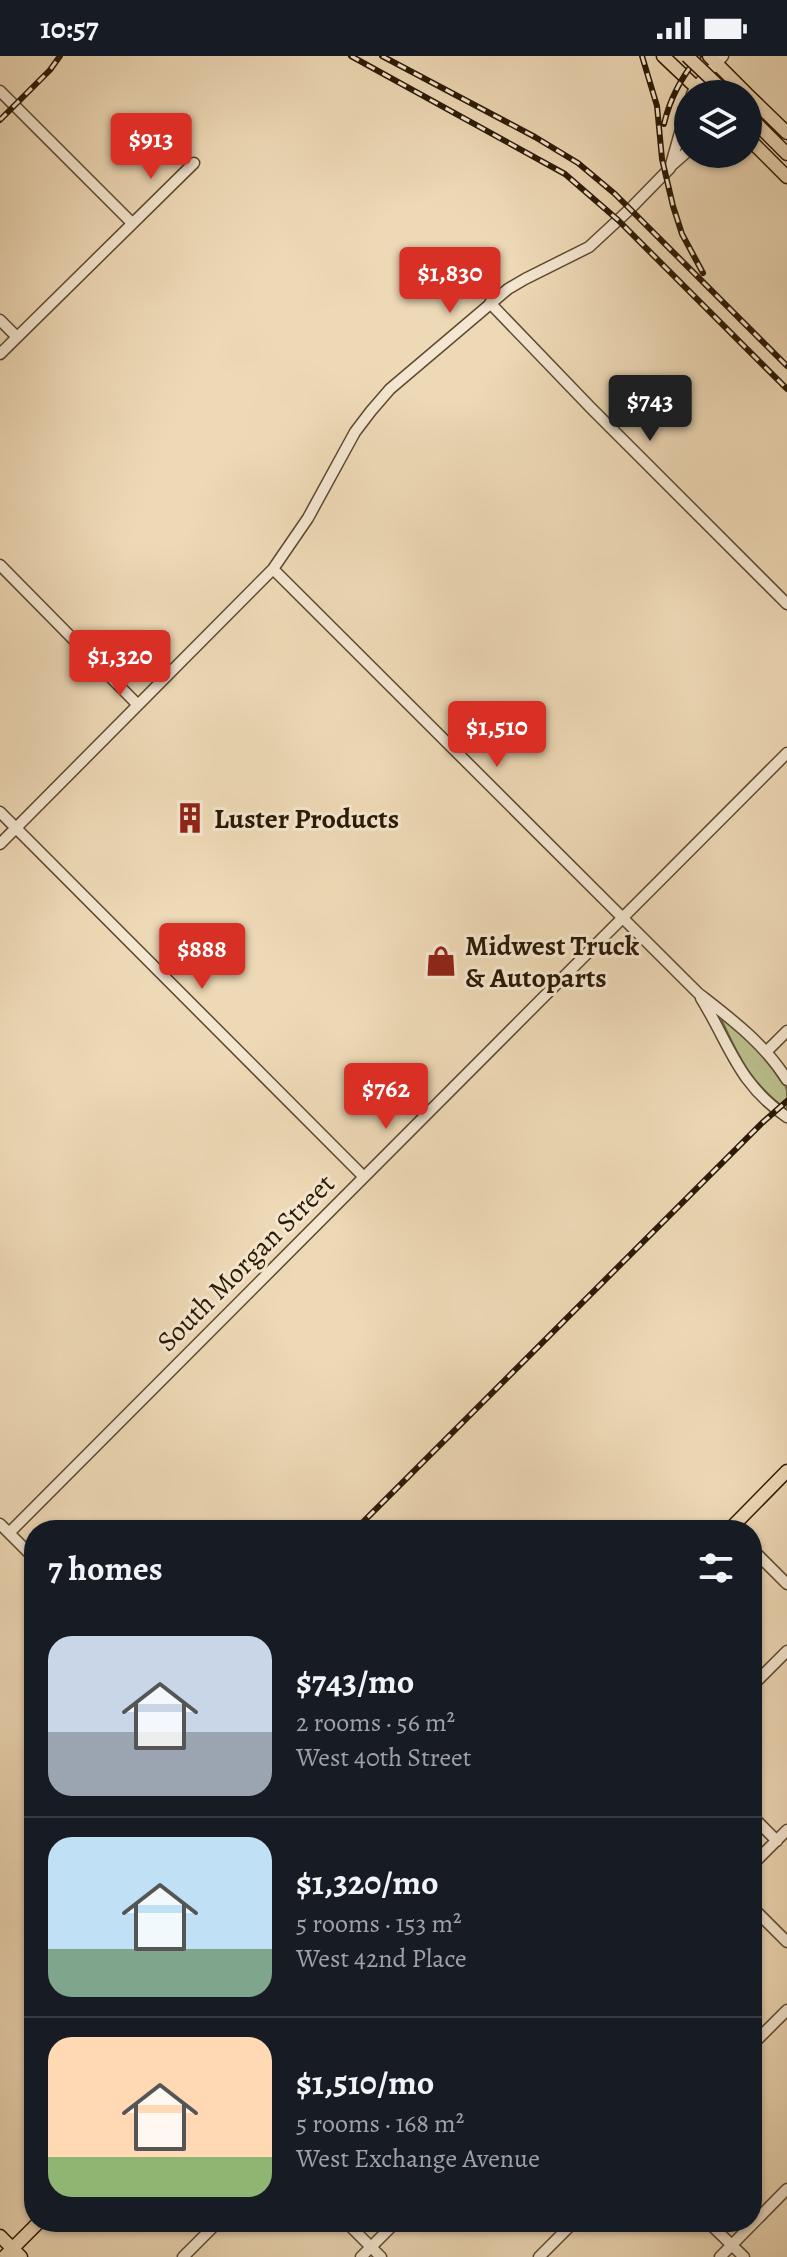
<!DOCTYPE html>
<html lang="en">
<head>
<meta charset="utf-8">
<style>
	:root { --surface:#171b24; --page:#20242c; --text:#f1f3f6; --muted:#9ea1a6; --line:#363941; --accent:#d93025 }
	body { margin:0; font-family:Alegreya,serif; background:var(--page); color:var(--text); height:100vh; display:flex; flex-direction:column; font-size:30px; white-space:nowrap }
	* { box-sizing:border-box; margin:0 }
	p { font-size:26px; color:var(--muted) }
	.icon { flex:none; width:44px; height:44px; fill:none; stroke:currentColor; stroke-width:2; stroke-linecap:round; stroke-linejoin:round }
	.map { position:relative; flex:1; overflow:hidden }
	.sheet { position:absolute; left:24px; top:1464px; width:738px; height:712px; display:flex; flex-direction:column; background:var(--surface); border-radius:32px; box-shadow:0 2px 6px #0004 }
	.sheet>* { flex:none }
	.tools { position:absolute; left:674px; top:24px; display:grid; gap:16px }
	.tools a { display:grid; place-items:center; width:88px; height:88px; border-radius:50%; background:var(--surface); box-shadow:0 2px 6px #0004; font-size:40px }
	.price { position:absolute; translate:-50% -68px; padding:0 18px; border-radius:8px; background:var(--accent); color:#fff; font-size:26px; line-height:52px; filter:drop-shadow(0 2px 4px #0008) }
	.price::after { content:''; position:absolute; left:50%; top:48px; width:24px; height:18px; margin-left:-12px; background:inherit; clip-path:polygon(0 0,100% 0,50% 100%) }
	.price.active { background:#222; color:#fff }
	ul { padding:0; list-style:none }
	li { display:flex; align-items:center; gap:24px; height:200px; padding:0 24px }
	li+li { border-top:2px solid var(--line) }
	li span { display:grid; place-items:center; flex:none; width:224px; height:160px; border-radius:24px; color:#555 }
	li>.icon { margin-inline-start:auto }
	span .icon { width:96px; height:96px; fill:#fffc; stroke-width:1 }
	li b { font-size:34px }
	h2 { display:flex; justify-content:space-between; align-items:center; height:96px; padding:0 24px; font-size:34px }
	.status { display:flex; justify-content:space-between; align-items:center; height:56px; padding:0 40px; background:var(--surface); direction:ltr }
	.status svg { height:22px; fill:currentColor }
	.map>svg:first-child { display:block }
	.green { fill:#babf8d; stroke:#726c48; stroke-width:2 }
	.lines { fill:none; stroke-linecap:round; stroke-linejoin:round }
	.minor-casing { stroke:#5c4930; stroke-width:13 }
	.major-casing { stroke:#2b1904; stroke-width:15 }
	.minor { stroke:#f4e6d0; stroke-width:10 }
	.major { stroke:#eed9b6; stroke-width:12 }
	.rail-casing { stroke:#2b1904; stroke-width:6 }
	.rail { stroke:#f4e6d0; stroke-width:3; stroke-dasharray:9; stroke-linecap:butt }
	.major-bridge-casing { stroke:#2b1904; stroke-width:15; stroke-linecap:butt }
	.major-bridge { stroke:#eed9b6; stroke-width:12 }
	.labels { text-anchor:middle; stroke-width:6; stroke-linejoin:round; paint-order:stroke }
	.poi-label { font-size:28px; font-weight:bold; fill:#2b1904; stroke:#f4e6d0; text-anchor:start }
	.street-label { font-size:28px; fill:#2b1904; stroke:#f4e6d0 }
</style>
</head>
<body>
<div class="status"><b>10:57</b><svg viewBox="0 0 49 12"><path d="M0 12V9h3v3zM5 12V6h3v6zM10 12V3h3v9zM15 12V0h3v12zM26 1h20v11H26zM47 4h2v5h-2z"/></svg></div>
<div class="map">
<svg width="787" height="2201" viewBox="0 0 787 2201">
	<rect width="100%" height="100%" fill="#eed9b6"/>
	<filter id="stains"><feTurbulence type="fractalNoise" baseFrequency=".0025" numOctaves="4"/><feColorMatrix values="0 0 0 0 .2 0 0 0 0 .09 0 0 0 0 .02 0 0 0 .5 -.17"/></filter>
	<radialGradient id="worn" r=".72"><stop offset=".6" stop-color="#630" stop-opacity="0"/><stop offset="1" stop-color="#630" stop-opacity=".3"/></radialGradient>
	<path class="green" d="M724,963C741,978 783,1013 787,1035C787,1041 787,1048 787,1054C751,1027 740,1004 722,965Z"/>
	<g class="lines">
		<defs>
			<path id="minor" d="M0,35L132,167
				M692,38L696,31L723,0
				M671,110L688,95
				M490,247L590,351L787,548
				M0,264L17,281
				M0,298L194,107
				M0,509L138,649
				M273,513L698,937C730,962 765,988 787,1024
				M0,756L364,1121
				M0,788L273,513L308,462L355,376L371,355L390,333L508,233L525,223L589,191L630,153L670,112L688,48
				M701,942C730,989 738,1028 787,1061
				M766,996L787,975
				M0,1468L34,1502
				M9,1477L787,697
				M752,1493L787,1528
				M752,1630L787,1595
				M752,1760L777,1785
				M752,1809L787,1774
				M752,1851L787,1886
				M752,1989L787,1954
				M346,2166L381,2201
				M708,2166L744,2201
				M183,2201L218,2166
				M361,2201L396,2166
				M539,2201L574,2166
				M720,2201L787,2133"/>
			<path id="major" d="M663,0L703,38
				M709,0L747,38
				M748,39L787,77
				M748,59L787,98
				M748,82L787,121
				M729,1474L787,1415
				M0,2180L21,2201
				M4,2201L39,2166"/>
		</defs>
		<use href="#minor" class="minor-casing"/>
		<use href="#major" class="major-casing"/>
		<use href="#minor" class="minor"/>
		<use href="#major" class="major"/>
		<defs>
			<path id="rail" d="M351,0L565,118L618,164L787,333
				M382,0L535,81L578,107L615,138L787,310
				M642,0L657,50L662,103L673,150L682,178L703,217
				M0,64L50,14L60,0
				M664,68C670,42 682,20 699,0
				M355,1474L762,1067L787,1045"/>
		</defs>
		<use href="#rail" class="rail-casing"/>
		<use href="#rail" class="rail"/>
		<defs>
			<path id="major-bridge" d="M687,0L727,38"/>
		</defs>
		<use href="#major-bridge" class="major-bridge-casing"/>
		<use href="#major-bridge" class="major-bridge"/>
	</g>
	<defs>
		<symbol id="building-bare" viewBox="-9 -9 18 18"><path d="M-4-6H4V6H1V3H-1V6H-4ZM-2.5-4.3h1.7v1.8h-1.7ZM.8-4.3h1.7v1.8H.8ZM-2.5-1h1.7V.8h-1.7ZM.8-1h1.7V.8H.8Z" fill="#8f2418" stroke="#f4e6d0" stroke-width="2.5" paint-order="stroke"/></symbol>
		<symbol id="shop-bare" viewBox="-9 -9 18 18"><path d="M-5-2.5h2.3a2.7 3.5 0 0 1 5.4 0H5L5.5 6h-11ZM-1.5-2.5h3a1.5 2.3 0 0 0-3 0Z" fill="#8f2418" stroke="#f4e6d0" stroke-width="2.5" paint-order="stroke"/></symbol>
	</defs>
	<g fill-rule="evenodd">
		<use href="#building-bare" x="168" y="740" width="44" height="44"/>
		<use href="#shop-bare" x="419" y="883" width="44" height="44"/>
	</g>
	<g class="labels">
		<g class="poi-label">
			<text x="214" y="772">Luster Products</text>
			<text x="465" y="899">Midwest Truck<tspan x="465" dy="32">&amp; Autoparts</tspan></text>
		</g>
		<g class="street-label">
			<text transform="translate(245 1206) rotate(-45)" y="10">South Morgan Street</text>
		</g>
	</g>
	<rect width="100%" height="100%" filter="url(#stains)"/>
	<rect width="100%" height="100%" fill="url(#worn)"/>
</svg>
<div class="tools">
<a><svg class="icon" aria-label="layers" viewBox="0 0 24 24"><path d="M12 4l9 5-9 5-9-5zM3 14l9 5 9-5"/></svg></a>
</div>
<b class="price" style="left:151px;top:125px">$913</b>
<b class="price" style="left:450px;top:259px">$1,830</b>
<b class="price active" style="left:650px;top:387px">$743</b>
<b class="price" style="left:120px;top:642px">$1,320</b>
<b class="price" style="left:497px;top:713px">$1,510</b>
<b class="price" style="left:202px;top:935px">$888</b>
<b class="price" style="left:386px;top:1075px">$762</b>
<section class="sheet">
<h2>7 homes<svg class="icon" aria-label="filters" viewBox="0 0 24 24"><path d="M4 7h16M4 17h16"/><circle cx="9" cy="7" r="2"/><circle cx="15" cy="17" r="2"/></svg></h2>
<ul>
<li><span style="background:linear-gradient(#c9d6e8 60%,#9aa5b1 0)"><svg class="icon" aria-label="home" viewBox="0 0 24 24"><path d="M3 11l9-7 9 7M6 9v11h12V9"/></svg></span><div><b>$743/mo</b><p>2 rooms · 56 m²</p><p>West 40th Street</p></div></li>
<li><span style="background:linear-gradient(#bfe0f5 70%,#7fa58c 0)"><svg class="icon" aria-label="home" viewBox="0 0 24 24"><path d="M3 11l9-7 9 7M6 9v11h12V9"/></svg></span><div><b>$1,320/mo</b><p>5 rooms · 153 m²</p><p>West 42nd Place</p></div></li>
<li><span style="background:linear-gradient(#ffd9b3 75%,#8fb573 0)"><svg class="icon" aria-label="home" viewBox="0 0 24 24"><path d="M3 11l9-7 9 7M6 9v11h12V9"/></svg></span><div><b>$1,510/mo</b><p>5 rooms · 168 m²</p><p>West Exchange Avenue</p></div></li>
</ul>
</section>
</div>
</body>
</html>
